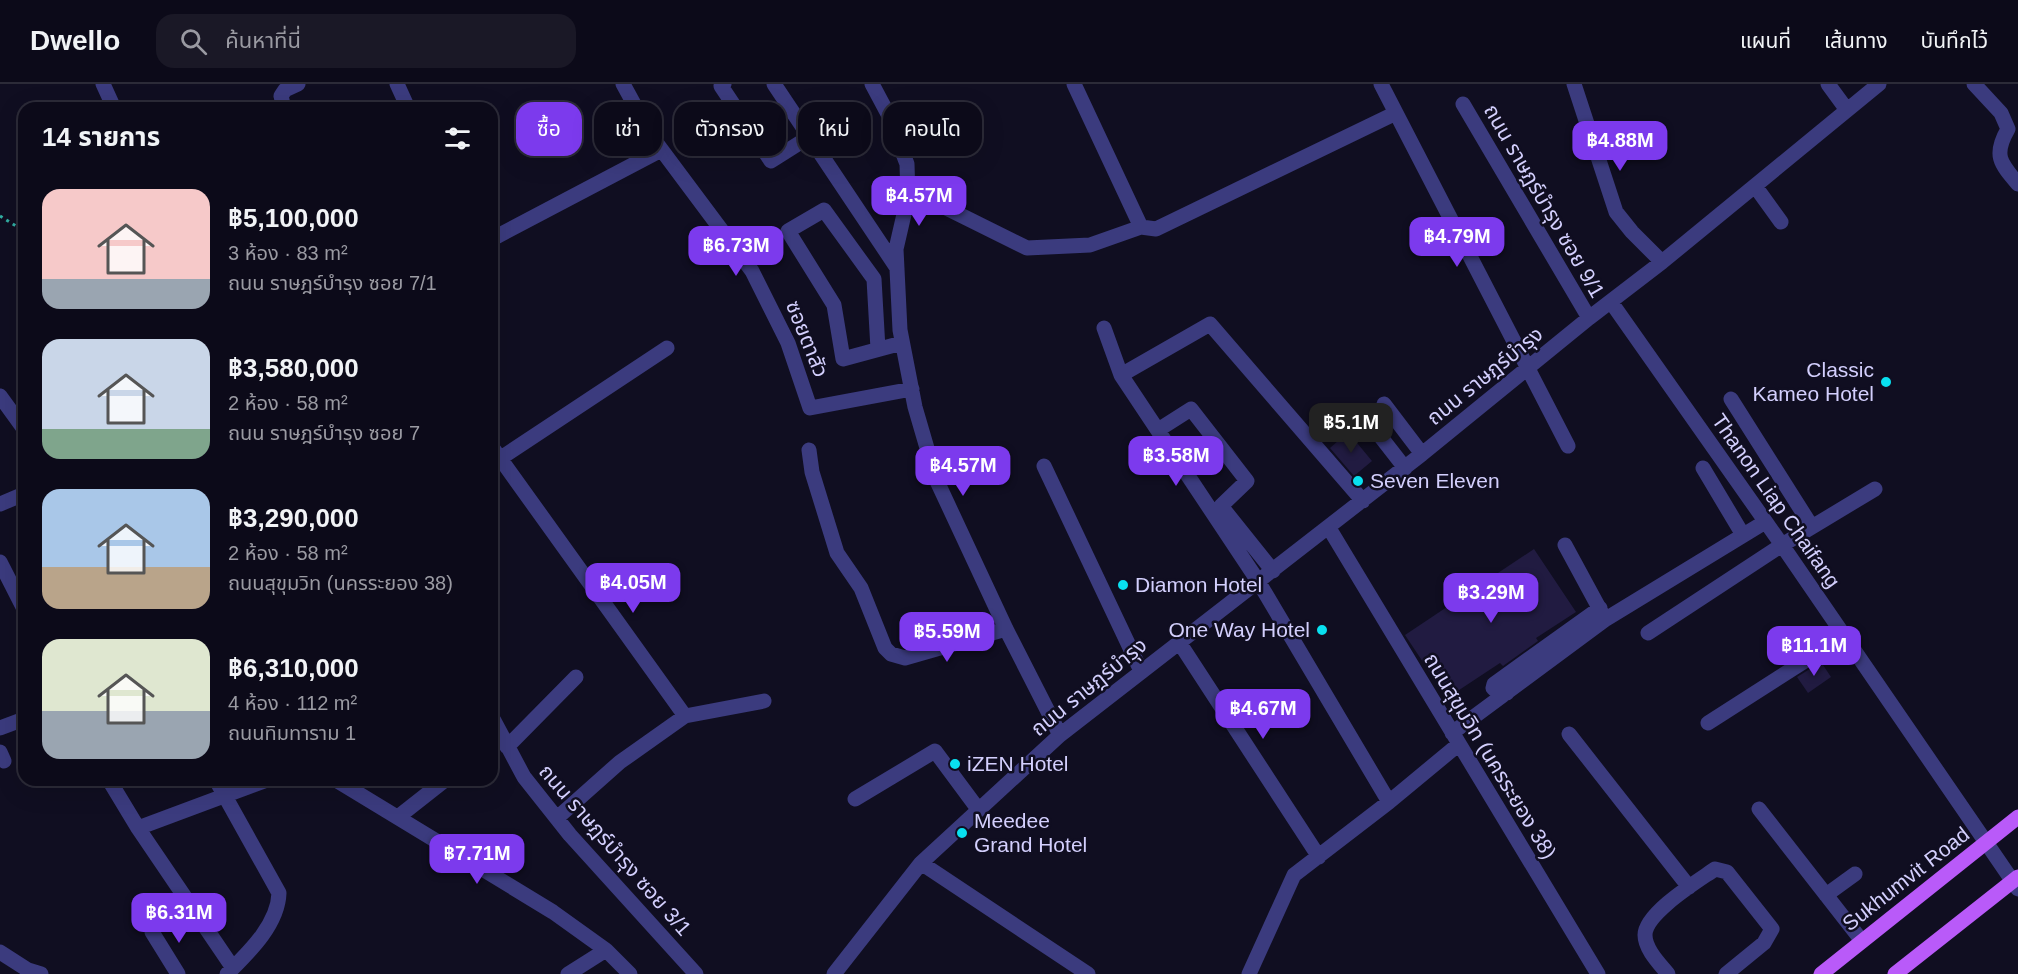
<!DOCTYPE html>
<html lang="th">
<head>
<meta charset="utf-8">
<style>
	:root { --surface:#0c0a19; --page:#1a1826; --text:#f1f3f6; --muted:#9a9aa2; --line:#2c2b38; --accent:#7c3aed }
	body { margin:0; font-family:Arial,"Noto Sans Thai",sans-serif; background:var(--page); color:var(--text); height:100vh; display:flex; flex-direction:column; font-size:22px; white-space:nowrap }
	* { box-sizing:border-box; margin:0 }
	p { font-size:20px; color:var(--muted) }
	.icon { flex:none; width:33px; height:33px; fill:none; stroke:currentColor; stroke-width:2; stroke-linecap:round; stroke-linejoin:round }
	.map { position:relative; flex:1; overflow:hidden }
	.panel { position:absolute; left:18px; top:18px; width:480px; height:684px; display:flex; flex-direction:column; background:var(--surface); border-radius:18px; box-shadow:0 6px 24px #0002,0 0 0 2px var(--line) }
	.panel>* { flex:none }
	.guide { position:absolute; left:516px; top:18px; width:570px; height:54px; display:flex; gap:12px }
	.price { position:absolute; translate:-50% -51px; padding:0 14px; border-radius:12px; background:var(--accent); color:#fff; font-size:20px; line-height:39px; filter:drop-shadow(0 2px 3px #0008) }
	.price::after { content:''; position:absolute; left:50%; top:36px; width:18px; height:14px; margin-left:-9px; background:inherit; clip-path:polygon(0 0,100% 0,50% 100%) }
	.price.selected { background:#222; color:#fff }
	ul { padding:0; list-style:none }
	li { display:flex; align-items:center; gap:18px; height:150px; padding:0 24px }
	li span { display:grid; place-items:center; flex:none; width:168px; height:120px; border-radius:18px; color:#555 }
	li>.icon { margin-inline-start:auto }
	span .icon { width:72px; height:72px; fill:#fffc; stroke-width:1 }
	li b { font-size:26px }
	h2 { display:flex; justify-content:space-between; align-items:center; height:72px; padding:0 24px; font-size:26px }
	.pill { padding:0 21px; border-radius:18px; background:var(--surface); box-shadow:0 6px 24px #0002,0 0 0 2px var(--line); font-size:21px; line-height:54px }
	.pill.selected { background:var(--accent); color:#fff }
	header { display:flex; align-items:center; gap:36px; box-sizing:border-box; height:84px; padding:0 30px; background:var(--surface); border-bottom:2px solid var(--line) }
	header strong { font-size:28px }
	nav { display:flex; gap:33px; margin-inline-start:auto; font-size:21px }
	.search { width:420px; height:54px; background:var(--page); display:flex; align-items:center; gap:15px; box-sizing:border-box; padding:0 21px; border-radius:18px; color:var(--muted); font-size:22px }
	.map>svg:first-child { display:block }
	.building { fill:#211b41 }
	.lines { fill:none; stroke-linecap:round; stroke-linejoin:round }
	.path { stroke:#32aea3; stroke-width:3; stroke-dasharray:3 4.5; stroke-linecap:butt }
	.minor { stroke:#3b3b7e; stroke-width:15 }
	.major { stroke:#b95af9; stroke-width:15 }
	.poi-dot { fill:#09e0f0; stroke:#100e21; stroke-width:2 }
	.labels { text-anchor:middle; stroke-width:5; stroke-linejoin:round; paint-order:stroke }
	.street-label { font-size:21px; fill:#d3cffd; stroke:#100e21 }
	.poi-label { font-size:21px; fill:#d3cffd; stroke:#100e21; text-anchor:start }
</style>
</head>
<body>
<header>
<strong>Dwello</strong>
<div class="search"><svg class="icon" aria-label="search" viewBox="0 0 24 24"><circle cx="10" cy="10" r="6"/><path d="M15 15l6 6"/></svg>ค้นหาที่นี่</div>
<nav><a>แผนที่</a><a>เส้นทาง</a><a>บันทึกไว้</a></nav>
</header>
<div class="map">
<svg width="2018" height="890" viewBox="0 0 2018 890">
	<rect width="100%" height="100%" fill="#100e21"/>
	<path class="building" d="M1348,348L1372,377L1354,392L1330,364Z
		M1534,465L1576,528L1536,554L1538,557L1503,582L1500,579L1447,614L1405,551Z
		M1821,578L1831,593L1808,609L1797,593Z"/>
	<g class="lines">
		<path class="path" d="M0,132L24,147"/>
		<path class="minor" d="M103,0L114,24
			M397,0L408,24
			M623,0L652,53L752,187L788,259L810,324L912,305
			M724,0L721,2L771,77L809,53
			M774,0L897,184
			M872,0L888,30L907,80L908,113L896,165L900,246L915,323L936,395L1006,545L1060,651
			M1074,0L1141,143L1156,145L1396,29
			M1381,0L1568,362
			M1574,0L1616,128L1632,148L1662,178
			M1828,0L1847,26
			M1974,0L2001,29L2008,45C1993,71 2000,79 2018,100
			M1463,20L1589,234
			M284,24L281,12L285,6L298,0
			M1755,102L1781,138
			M908,105L1027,164L1090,161L1141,143
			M492,155L661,66
			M1611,218L1782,461L2018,805
			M1104,244L1121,291L1258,497L1389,718
			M878,265L874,195L824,126L788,147L834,221L843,275L902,259
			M1121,291L1210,240L1363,417
			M0,312L24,345
			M1731,315L1812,443
			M1384,320L1422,370
			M1366,334L1405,384
			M1158,346L1191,325L1247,397L1221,422L1273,487
			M492,363L685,632L620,678L557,734
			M809,366L812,388L837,469L861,504L885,564L891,570L905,574L1006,545
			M501,374L667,264
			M1044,382L1141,587
			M1703,384L1743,451
			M0,420L24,410
			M1329,444L1598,890
			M1565,461L1604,533
			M0,478L24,525
			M1648,549L1782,461L1875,405
			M1179,558L1319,773
			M1507,609H1498L1493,604L1494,600L1600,524
			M685,632L764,617
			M492,633L524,693L570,751L696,890
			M1708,639L1844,552
			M0,644L24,635
			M1452,649L1606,535L1765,438
			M1569,650L1689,803
			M507,663L576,593
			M0,668L4,677
			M109,696L138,744L233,884
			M216,696L279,809C278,841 248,869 227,890
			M336,696L553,828L606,866L630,890
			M855,715L935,667L978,725
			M1759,725L1862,857
			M398,733L445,696
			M138,744L267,696
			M921,779L1088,890
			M1826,811L1855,790
			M152,848L178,890
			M0,868L28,886L41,890
			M568,890L606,866
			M834,890L921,779L1060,651L1422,370L1589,234L1662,178L1879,0
			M1249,890L1294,791L1389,718L1459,660
			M1668,890C1659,879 1645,865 1645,851C1645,829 1698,797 1715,785L1727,788L1772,845L1764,859L1726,890"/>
		<path class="major" d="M1821,890L2018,733
			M1895,890L2018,793"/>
	</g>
	<g class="poi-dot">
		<circle cx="1886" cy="298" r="6"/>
		<circle cx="1358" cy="397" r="6"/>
		<circle cx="1123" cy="501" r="6"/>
		<circle cx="1322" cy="546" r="6"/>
		<circle cx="955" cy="680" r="6"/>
		<circle cx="962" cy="749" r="6"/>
	</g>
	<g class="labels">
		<g class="street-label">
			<text transform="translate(1544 117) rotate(60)" y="7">ถนน ราษฎร์บำรุง ซอย 9/1</text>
			<text transform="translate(807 255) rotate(68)" y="7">ซอยตาสัว</text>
			<text transform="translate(1485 292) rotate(-39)" y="7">ถนน ราษฎร์บำรุง</text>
			<text transform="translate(1776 417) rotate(55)" y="7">Thanon Liap Chaifang</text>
			<text transform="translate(1089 603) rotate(-39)" y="7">ถนน ราษฎร์บำรุง</text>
			<text transform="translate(1490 672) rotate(59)" y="7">ถนนสุขุมวิท (นครระยอง 38)</text>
			<text transform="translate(615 766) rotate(49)" y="7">ถนน ราษฎร์บำรุง ซอย 3/1</text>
			<text transform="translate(1906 795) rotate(-38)" y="7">Sukhumvit Road</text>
		</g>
		<g class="poi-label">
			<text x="1874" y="293" text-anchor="end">Classic<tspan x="1874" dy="24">Kameo Hotel</tspan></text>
			<text x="1370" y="404">Seven Eleven</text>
			<text x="1135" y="508">Diamon Hotel</text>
			<text x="1310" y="553" text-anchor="end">One Way Hotel</text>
			<text x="967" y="687">iZEN Hotel</text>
			<text x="974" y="744">Meedee<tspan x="974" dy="24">Grand Hotel</tspan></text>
		</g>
	</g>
</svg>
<b class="price" style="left:1620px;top:88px">฿4.88M</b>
<b class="price" style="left:919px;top:143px">฿4.57M</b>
<b class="price" style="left:1457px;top:184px">฿4.79M</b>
<b class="price" style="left:736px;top:193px">฿6.73M</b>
<b class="price selected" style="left:1351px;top:370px">฿5.1M</b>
<b class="price" style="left:1176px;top:403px">฿3.58M</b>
<b class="price" style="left:963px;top:413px">฿4.57M</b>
<b class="price" style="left:633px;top:530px">฿4.05M</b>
<b class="price" style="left:1491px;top:540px">฿3.29M</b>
<b class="price" style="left:947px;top:579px">฿5.59M</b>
<b class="price" style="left:1814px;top:593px">฿11.1M</b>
<b class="price" style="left:1263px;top:656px">฿4.67M</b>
<b class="price" style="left:477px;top:801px">฿7.71M</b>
<b class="price" style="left:179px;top:860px">฿6.31M</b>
<div class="guide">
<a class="pill selected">ซื้อ</a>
<a class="pill">เช่า</a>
<a class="pill">ตัวกรอง</a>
<a class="pill">ใหม่</a>
<a class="pill">คอนโด</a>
</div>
<section class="panel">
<h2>14 รายการ<svg class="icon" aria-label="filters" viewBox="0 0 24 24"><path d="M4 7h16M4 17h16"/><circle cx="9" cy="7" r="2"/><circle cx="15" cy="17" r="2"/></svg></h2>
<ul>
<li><span style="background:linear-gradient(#f6c9c9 75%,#9aa5b1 0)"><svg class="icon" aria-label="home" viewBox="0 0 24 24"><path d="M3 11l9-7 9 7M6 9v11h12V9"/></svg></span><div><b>฿5,100,000</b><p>3 ห้อง · 83 m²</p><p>ถนน ราษฎร์บำรุง ซอย 7/1</p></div></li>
<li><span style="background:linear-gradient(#c9d6e8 75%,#7fa58c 0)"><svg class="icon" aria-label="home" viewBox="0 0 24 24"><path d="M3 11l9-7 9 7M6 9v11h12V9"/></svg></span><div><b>฿3,580,000</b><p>2 ห้อง · 58 m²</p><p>ถนน ราษฎร์บำรุง ซอย 7</p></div></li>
<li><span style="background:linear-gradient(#a9c7e8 65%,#b9a48a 0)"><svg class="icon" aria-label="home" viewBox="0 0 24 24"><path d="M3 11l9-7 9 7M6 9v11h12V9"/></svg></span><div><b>฿3,290,000</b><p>2 ห้อง · 58 m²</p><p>ถนนสุขุมวิท (นครระยอง 38)</p></div></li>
<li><span style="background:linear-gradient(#dfe7d0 60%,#9aa5b1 0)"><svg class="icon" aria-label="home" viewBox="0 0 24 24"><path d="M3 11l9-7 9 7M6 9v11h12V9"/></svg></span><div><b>฿6,310,000</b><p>4 ห้อง · 112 m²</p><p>ถนนทิมทาราม 1</p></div></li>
</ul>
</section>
</div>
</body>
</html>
